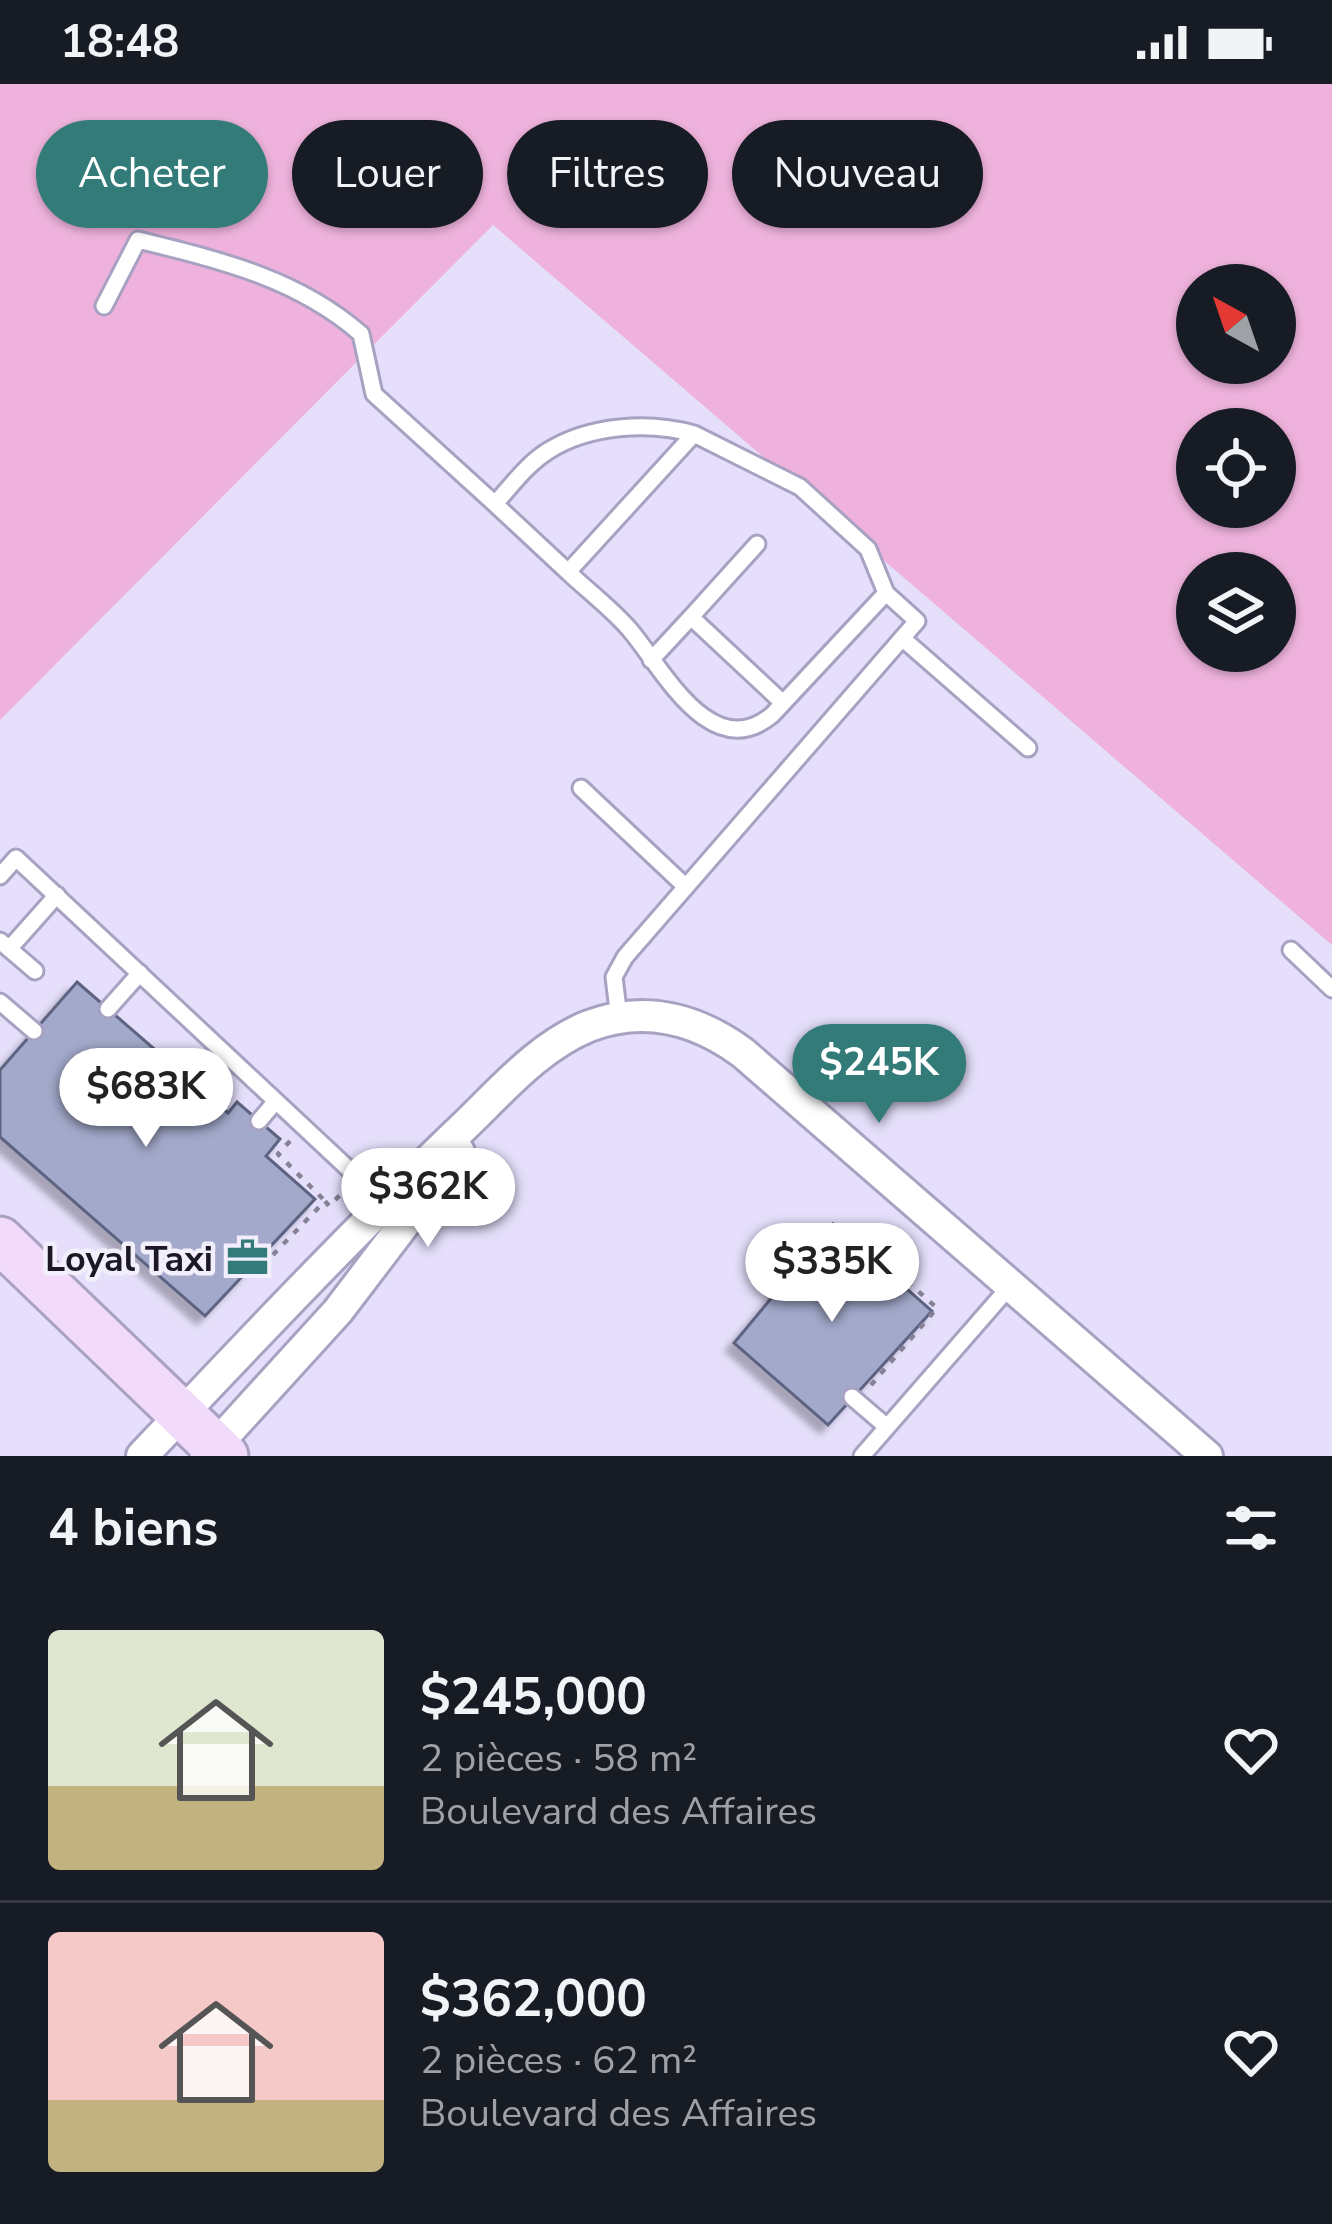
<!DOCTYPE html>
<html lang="fr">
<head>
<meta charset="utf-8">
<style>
	:root { --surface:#171b24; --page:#20242c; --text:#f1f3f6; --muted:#9ea1a6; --line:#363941; --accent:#327b79 }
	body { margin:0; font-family:"Nunito Sans",sans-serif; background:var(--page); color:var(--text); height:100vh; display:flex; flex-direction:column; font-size:45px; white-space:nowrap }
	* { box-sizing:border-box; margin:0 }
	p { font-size:39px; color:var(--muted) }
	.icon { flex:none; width:66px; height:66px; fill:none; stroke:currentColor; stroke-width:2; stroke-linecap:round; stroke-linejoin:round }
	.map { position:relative; height:1372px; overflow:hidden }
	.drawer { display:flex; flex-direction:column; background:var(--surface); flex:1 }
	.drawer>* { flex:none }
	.top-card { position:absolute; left:36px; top:36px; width:1260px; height:108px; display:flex; gap:24px }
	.needle { width:78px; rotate:320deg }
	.tools { position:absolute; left:1176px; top:180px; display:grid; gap:24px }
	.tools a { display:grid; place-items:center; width:120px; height:120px; border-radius:50%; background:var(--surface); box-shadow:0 3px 9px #0004; font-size:60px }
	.price { position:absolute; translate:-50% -102px; padding:0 27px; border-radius:42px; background:#fff; color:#222; font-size:39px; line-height:78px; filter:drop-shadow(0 3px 6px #0008) }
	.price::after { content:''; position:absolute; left:50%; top:72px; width:36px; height:27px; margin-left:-18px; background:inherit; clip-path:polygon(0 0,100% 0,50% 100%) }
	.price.active { background:var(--accent); color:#fff }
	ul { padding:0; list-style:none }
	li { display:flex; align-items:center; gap:36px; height:300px; padding:0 48px }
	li+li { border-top:3px solid var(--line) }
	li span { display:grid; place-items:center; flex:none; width:336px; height:240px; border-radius:12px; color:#555 }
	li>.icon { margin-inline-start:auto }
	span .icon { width:144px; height:144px; fill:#fffc; stroke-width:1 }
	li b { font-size:51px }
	h2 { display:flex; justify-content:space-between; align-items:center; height:144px; padding:0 48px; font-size:51px }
	.chip { padding:0 42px; border-radius:54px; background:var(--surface); box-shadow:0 3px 9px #0004; font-size:42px; line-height:108px }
	.chip.active { background:var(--accent); color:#fff }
	.status { display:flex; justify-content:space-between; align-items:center; height:84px; padding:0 60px; background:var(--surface); direction:ltr }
	.status svg { height:33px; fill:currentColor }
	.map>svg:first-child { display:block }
	.green { fill:#eeb2dc; fill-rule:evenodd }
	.building { fill:#a2a9ca; stroke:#5d6381; stroke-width:3; filter:url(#shadow) }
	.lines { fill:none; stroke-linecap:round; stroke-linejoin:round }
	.lane-casing { stroke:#a9a1c2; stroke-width:21 }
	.street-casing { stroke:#a9a1c2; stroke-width:36 }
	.secondary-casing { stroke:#a9a1c2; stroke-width:51 }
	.path { stroke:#868195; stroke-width:4.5; stroke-dasharray:6 9; stroke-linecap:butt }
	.lane { stroke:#fff; stroke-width:15 }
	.street { stroke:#fff; stroke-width:30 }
	.secondary { stroke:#f2dafb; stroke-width:45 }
	.labels { text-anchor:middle; stroke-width:9; stroke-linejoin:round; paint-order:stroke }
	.poi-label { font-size:36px; font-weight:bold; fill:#1b1824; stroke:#f2eefc; text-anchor:end }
</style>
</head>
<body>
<div class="status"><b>18:48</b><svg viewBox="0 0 49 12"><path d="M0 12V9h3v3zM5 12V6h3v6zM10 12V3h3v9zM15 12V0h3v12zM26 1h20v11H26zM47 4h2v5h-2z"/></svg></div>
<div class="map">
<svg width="1332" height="1372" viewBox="0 0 1332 1372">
	<defs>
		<filter id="shadow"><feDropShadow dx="-8" dy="8" stdDeviation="3" flood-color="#0004"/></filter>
	</defs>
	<rect width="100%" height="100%" fill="#e5dffb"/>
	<path class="green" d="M0,0H1332V861L493,141L0,636ZM1197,201H1275V279H1197ZM1197,345H1275V423H1197ZM1197,489H1275V567H1197Z"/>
	<path class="building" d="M77,898L228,1029L237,1018L280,1055L266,1072L315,1115L205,1232L0,1053V986Z
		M833,1140L932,1227L828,1341L734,1259Z"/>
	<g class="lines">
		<defs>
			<path id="lane" d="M104,222L138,156C219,176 297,194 361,250L374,310L495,420
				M568,488L495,420C511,402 527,380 548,367C589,341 649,337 694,350
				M691,533L757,460
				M902,554L1028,664
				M651,576L691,533L783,619
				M581,704L686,803
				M0,792L16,774L386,1120
				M0,857L35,887
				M9,865L57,811
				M1291,866L1332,905
				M0,918L34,947
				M108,925L140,889
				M619,934L614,893L625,873L917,537L886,509L868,465L800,403L694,350L568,488C588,507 612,525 630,546C663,585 711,681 772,631L886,509
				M259,1037L276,1017
				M852,1313L887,1343
				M862,1372L1011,1201"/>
			<path id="street" d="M142,1372C245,1263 347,1155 455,1051C496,1013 536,963 589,942C645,921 697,935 743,969L1207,1372
				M206,1372L338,1227L459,1068"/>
			<path id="secondary" d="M0,1156L225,1372"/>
		</defs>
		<use href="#lane" class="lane-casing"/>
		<use href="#street" class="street-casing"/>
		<use href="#secondary" class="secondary-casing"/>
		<path class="path" d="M290,1057L278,1070L325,1117
			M262,1177L265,1179L325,1117L329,1122L342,1109
			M871,1301L937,1224L910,1200"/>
		<use href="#lane" class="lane"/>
		<use href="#street" class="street"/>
		<use href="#secondary" class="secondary"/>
	</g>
	<defs>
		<symbol id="office-bare" viewBox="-9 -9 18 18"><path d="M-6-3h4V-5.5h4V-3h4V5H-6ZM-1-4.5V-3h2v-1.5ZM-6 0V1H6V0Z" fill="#327b79" stroke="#f2eefc" stroke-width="2.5" paint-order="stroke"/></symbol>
	</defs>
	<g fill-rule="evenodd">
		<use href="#office-bare" x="218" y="1144" width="59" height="59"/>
	</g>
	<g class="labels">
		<g class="poi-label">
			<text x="213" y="1187">Loyal Taxi</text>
		</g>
	</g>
</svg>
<div class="tools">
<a><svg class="needle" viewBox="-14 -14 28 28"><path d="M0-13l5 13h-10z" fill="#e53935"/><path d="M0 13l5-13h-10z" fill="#9ea1a6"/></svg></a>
<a><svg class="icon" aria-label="locate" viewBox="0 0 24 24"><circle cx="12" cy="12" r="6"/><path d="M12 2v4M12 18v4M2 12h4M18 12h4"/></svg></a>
<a><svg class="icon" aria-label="layers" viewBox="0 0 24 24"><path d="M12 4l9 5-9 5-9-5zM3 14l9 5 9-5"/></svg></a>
</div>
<b class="price active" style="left:879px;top:1042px">$245K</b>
<b class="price" style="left:146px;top:1066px">$683K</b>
<b class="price" style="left:428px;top:1166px">$362K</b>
<b class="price" style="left:832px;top:1241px">$335K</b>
<div class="top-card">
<a class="chip active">Acheter</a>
<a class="chip">Louer</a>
<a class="chip">Filtres</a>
<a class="chip">Nouveau</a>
</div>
</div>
<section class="drawer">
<h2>4 biens<svg class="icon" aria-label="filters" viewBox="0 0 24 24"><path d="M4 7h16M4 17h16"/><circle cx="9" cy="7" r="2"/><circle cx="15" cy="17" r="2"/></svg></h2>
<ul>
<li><span style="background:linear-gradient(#dfe7d0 65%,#c2b280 0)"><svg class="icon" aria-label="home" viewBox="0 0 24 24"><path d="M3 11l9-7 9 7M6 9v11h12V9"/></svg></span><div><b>$245,000</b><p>2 pièces · 58 m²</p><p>Boulevard des Affaires</p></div><svg class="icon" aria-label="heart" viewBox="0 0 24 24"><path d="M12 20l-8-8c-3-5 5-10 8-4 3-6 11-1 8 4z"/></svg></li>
<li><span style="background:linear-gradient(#f6c9c9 70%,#c2b280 0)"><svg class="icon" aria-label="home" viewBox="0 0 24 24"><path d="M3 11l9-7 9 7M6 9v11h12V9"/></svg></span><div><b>$362,000</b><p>2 pièces · 62 m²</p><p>Boulevard des Affaires</p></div><svg class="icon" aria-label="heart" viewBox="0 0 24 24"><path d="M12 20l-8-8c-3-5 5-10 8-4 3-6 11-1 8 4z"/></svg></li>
</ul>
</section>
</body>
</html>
